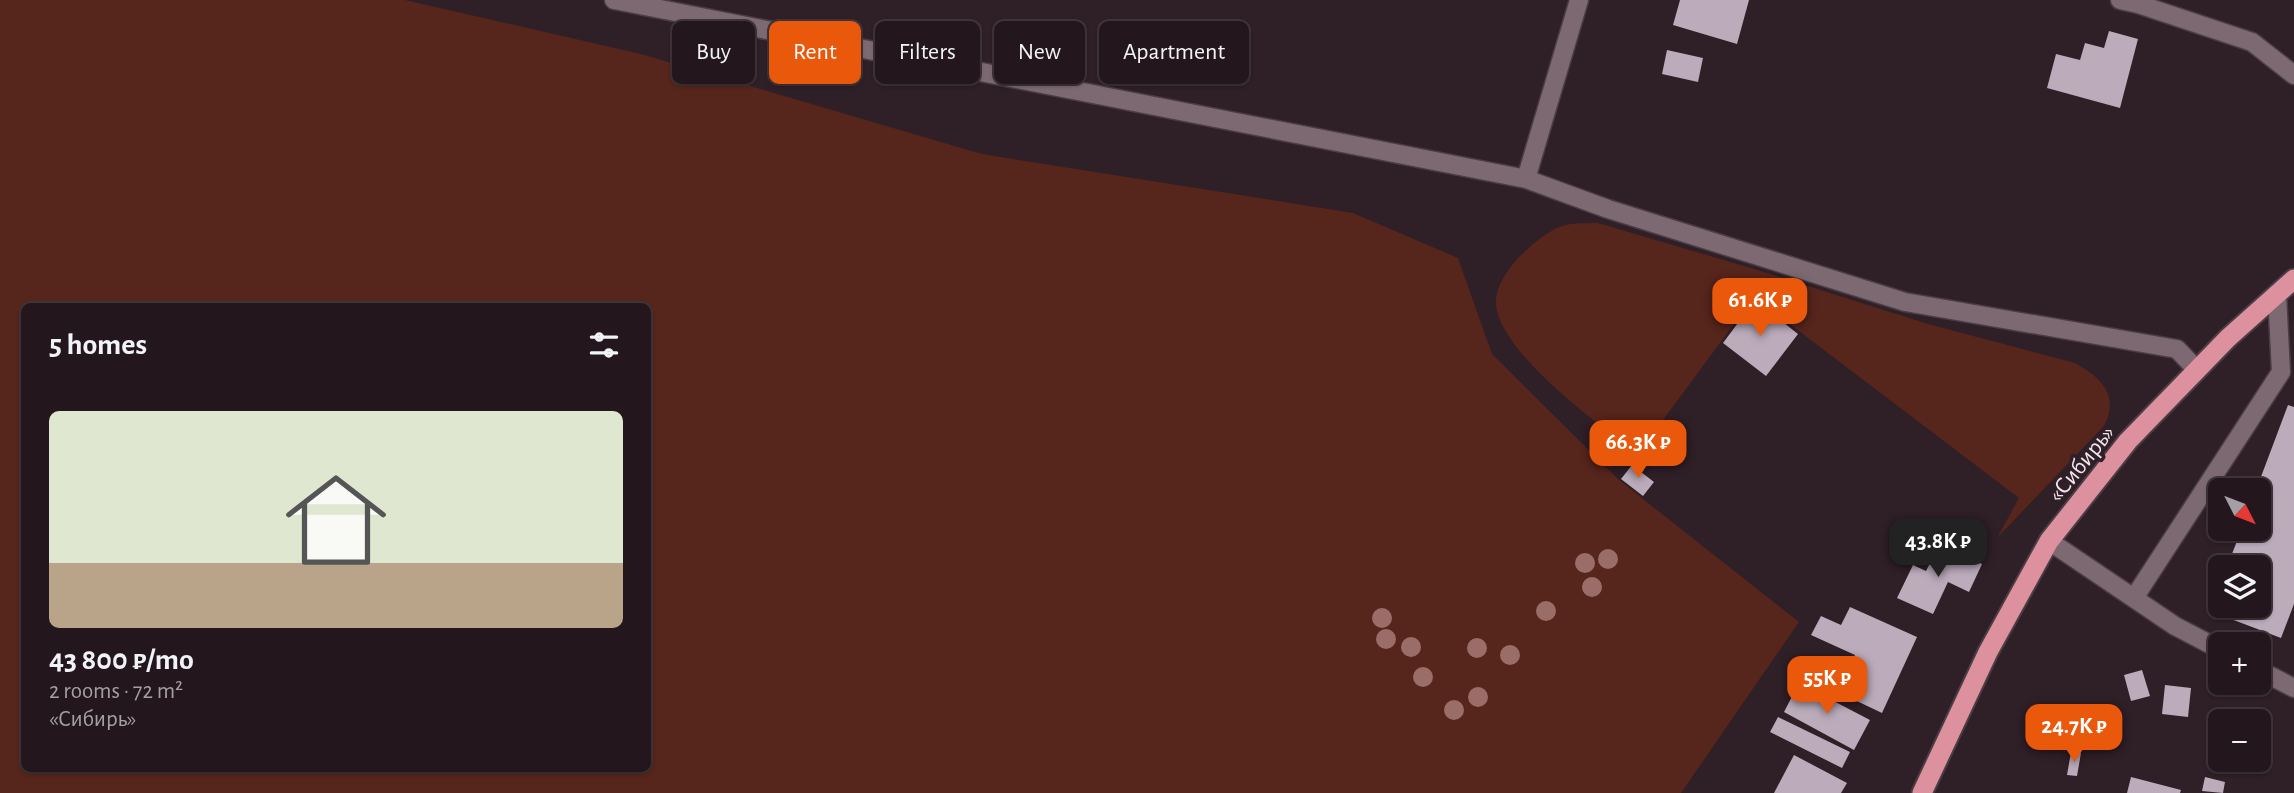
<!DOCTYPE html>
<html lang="en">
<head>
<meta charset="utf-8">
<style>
	:root { --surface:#23171d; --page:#2b2026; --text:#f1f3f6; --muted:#a39fa4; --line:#40363b; --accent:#ea580c }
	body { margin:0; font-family:"Alegreya Sans",sans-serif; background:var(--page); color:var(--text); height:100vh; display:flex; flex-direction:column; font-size:26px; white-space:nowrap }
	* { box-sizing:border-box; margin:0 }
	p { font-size:23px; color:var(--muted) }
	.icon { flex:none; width:38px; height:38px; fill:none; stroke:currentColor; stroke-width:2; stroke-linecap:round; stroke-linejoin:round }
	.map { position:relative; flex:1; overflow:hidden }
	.panel { position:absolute; left:21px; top:303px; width:630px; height:469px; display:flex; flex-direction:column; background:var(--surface); border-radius:10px; box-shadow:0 2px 5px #0004,0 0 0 2px var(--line) }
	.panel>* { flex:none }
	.guide { position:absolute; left:672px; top:21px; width:665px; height:63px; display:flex; gap:14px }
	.needle { width:46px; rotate:132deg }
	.fabs { position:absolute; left:2208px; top:478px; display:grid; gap:14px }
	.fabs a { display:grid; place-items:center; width:63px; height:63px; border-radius:10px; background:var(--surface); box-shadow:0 2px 5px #0004,0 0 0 2px var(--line); font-size:35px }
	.price { position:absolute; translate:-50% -60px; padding:0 16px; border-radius:14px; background:var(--accent); color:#fff; font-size:23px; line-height:46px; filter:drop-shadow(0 2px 4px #0008) }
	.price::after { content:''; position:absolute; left:50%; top:42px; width:21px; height:16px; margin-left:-10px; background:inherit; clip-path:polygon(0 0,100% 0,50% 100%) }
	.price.selected { background:#222; color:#fff }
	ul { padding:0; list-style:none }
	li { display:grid; align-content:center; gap:14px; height:371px; padding:0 28px }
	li+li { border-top:2px solid var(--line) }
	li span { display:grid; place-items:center; height:217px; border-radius:10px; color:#555 }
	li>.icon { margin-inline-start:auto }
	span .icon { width:126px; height:126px; fill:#fffc; stroke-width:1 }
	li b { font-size:30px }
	h2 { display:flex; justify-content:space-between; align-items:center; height:84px; padding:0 28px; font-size:30px }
	.chip { padding:0 24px; border-radius:10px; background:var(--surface); box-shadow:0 2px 5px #0004,0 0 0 2px var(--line); font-size:24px; line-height:63px }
	.chip.selected { background:var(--accent); color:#fff }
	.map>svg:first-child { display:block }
	.green { fill:#56251c; fill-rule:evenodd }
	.building { fill:#bbabbb }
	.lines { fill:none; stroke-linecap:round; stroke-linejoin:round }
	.service-casing { stroke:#4b3d44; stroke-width:21 }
	.trunk-casing { stroke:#4b3d44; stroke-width:23 }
	.service { stroke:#7d6972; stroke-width:18 }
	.trunk { stroke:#dd919e; stroke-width:19 }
	.tree { fill:#9b6d68 }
	.labels { text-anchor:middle; stroke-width:7; stroke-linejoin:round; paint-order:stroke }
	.street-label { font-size:24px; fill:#f0e4ea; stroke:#2f1f27 }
</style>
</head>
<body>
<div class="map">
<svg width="2294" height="793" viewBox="0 0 2294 793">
	<rect width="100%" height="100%" fill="#2f1f27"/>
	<path class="green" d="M0,0H405L641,54L982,154L1353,213L1458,258L1492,354L1619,480L1799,622L1681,793H0ZM24,306H648V768H24Z
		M1598,223L1751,268L1928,324L2075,363C2102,378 2120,396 2104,426L1997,538L2019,498L1754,297L1637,455C1598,423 1509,360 1497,311C1492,291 1506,272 1518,258C1531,245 1552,226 1571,224C1580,223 1589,223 1598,223Z"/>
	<path class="building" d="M1680,0H1749L1737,44L1673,25Z
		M2109,31L2138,39L2120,108L2047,88L2056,54L2080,60L2085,43L2104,48Z
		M1667,50L1703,58L1698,82L1662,74Z
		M1755,300L1798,334L1766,376L1723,343Z
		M2288,405L2294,407V604L2281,638L2210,611L2221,584V606H2259V567H2227L2242,528H2259V490H2256Z
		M1632,465L1654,482L1643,496L1621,479Z
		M1939,545L1982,564L1969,592L1948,582L1933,614L1897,598L1913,565L1926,571Z
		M1850,607L1917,637L1882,713L1838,692L1855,655L1811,635L1821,616L1841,625Z
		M2142,670L2150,696L2131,701L2124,675Z
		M1799,683L1870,720L1854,750L1784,712Z
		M2165,685L2191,688L2188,717L2162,714Z
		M1778,717L1850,752L1842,768L1770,732Z
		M2071,752L2081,753L2077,776L2067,775Z
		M1794,755L1847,783L1841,793H1774Z
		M2131,777L2181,790L2180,793H2127Z
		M2205,777L2225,782L2223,793L2202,791Z"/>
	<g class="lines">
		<defs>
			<path id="service" d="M614,0L1526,179
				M1579,0L1526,179L1608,209L1905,302L2177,349L2197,370
				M2120,0L2138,4L2252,42L2294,75
				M2049,541L2175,626L2221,650
				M2134,598L2281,372L2277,294
				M2259,670L2294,688"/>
			<path id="trunk" d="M1922,793L1988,652L2049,541L2128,441L2228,338L2294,279"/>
		</defs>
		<use href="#service" class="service-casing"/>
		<use href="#trunk" class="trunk-casing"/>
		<use href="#service" class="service"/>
		<use href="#trunk" class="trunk"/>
	</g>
	<g class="tree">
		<circle cx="1608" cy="559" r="10"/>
		<circle cx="1585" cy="563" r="10"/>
		<circle cx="1592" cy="587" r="10"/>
		<circle cx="1546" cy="611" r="10"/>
		<circle cx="1382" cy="618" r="10"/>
		<circle cx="1386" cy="639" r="10"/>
		<circle cx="1411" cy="647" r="10"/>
		<circle cx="1477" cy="648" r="10"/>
		<circle cx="1510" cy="655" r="10"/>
		<circle cx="1423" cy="677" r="10"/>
		<circle cx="1478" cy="697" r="10"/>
		<circle cx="1454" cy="710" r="10"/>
	</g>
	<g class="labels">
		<g class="street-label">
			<text transform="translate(2081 463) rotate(-51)" y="8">«Сибирь»</text>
		</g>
	</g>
</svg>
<div class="fabs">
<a><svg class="needle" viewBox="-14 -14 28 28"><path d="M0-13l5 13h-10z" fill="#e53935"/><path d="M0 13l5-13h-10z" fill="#a39fa4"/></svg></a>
<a><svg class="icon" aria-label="layers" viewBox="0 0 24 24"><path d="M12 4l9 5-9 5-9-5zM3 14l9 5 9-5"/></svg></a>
<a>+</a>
<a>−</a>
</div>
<b class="price" style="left:1760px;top:338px">61.6K ₽</b>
<b class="price" style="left:1638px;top:480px">66.3K ₽</b>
<b class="price selected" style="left:1938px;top:579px">43.8K ₽</b>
<b class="price" style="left:1827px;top:716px">55K ₽</b>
<b class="price" style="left:2074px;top:764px">24.7K ₽</b>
<div class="guide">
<a class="chip">Buy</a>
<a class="chip selected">Rent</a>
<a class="chip">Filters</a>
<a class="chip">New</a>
<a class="chip">Apartment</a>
</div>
<section class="panel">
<h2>5 homes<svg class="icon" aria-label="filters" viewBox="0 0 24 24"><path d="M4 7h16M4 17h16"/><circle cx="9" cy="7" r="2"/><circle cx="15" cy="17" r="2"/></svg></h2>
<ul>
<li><span style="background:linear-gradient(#dfe7d0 70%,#b9a48a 0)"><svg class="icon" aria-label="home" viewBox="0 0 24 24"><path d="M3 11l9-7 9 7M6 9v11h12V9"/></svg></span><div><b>43 800 ₽/mo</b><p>2 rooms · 72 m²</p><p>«Сибирь»</p></div></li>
</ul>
</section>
</div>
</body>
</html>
